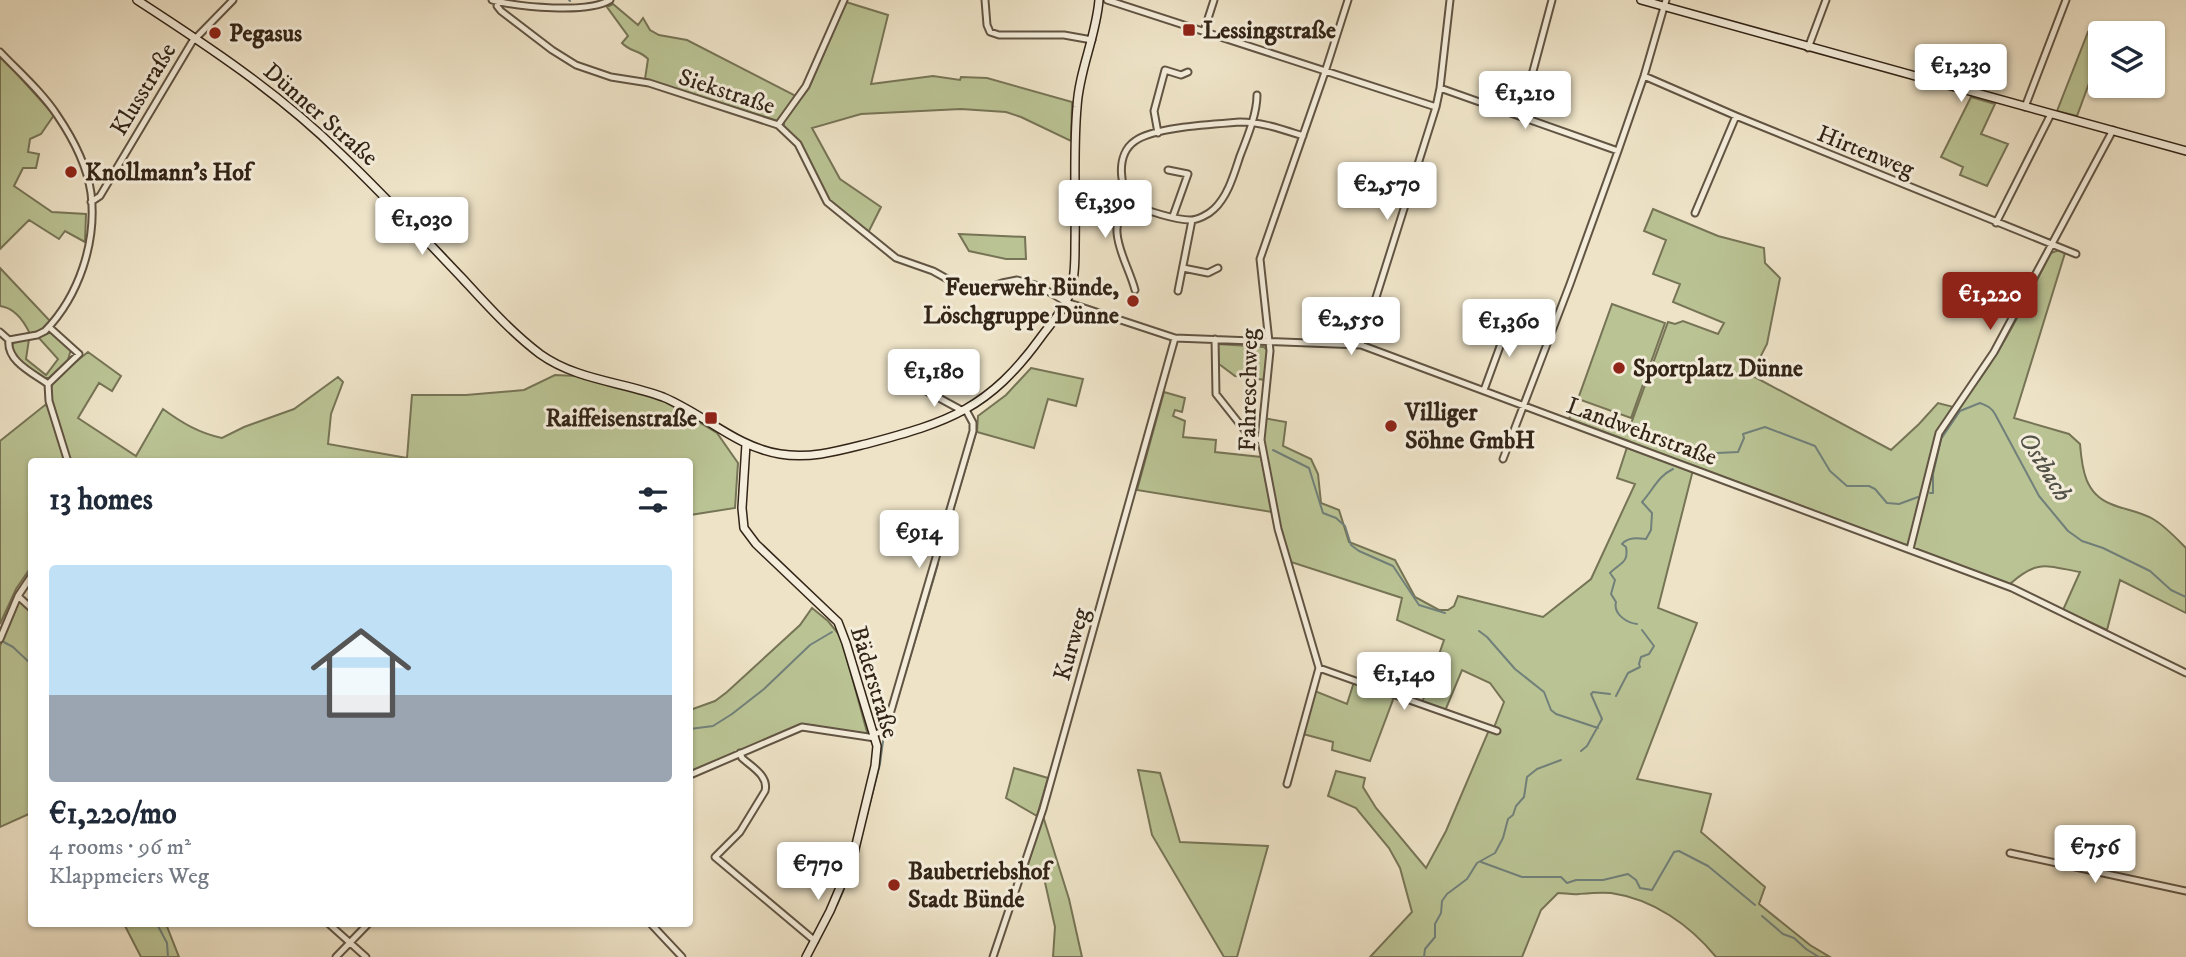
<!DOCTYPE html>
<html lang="en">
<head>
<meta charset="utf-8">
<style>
	:root { --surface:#fff; --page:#f2f2f3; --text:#1f2937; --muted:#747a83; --line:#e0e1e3; --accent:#8f2418 }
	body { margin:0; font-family:"IM FELL DW Pica",serif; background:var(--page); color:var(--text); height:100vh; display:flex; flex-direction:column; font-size:26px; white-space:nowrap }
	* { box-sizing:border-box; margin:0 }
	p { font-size:23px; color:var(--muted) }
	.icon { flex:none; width:38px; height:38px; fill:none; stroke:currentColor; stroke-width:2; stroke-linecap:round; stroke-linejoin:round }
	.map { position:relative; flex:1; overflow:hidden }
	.sheet { position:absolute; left:28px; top:458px; width:665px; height:469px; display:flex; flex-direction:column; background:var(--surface); border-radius:7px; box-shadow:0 2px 5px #0004 }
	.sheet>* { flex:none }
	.buttons { position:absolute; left:2088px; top:21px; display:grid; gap:14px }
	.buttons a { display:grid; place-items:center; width:77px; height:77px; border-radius:7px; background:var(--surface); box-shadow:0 2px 5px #0004; font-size:35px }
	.price { position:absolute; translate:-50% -60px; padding:0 16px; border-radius:7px; background:#fff; color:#222; font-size:23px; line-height:46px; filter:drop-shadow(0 2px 4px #0008) }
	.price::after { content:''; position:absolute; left:50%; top:42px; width:21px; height:16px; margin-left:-10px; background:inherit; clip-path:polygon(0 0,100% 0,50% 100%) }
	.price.active { background:var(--accent); color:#fff }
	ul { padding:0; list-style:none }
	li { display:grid; align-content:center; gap:14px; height:371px; padding:0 21px }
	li+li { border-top:2px solid var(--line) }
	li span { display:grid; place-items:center; height:217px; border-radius:7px; color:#555 }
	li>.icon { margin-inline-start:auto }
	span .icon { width:126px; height:126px; fill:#fffc; stroke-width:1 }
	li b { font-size:30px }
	h2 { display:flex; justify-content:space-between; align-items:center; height:84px; padding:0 21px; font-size:30px }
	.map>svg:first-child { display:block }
	.green { fill:#bac394; stroke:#767456; stroke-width:2 }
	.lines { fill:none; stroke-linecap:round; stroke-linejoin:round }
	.stream { stroke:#71807a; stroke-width:2 }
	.street-casing { stroke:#615443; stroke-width:9 }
	.secondary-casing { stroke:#322417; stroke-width:10 }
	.street { stroke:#f4eddb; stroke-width:5 }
	.secondary { stroke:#f4eddb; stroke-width:7 }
	.poi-dot { fill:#8f2418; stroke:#f4eddb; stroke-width:2.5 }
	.labels { text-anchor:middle; stroke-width:6; stroke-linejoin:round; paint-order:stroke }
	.poi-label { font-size:24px; font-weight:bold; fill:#322417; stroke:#f4eddb; text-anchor:start }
	.street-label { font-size:24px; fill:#322417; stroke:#f4eddb }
	.water-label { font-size:26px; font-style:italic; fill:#525249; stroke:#f4eddb }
</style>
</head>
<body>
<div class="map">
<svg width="2186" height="957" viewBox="0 0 2186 957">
	<rect width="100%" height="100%" fill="#eee3c7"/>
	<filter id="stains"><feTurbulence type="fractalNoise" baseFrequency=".00286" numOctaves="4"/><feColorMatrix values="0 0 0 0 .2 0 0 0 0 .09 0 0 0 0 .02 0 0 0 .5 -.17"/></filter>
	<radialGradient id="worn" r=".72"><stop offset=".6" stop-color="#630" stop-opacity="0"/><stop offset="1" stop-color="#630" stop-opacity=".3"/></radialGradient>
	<path class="green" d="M846,2L888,15L871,84L933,76L960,80L961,77L987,78L1072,102L1071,141L1021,117L1006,112L961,109L861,114L812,128L840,179L881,207L868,233L828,201L800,143L784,126V121L809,88Z
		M613,4L638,25L643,18L650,30L659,35L687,40L796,96L778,121L645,79L648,59C640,50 630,52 622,43L628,36L607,7Z
		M2088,32L2100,35V53L2077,116L2057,111Z
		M0,55L54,115L41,134L30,139L28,152L39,154L36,168H23L14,186L52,212L86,214L85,242L65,231L59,239L29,220L0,249Z
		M1971,97L1995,104L1981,134L2008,144L1987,186L1960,175L1963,167L1941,157Z
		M1653,209L1718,236L1764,248L1765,263L1780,278L1767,344L1751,375L1891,450L1919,424L1938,403L1957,408C1997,363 2023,306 2051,253L2059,250L2065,253L2014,418L2069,434L2080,444C2082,469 2085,494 2111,504C2125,510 2139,511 2153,519C2165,526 2176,538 2186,548V613L2120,580L2107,630L2063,610L2080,572C2046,566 2038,559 2010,584L1694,466L1658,608L1697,623L1637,779L1711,794L1701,832L1765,887L1759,904L1810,945L1830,957H1716C1690,925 1653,899 1611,893C1600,892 1590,893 1579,894C1573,895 1564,893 1558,893L1541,910L1522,957H1370L1412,912L1400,868L1389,848L1356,808L1328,796L1336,771L1365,778L1363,787L1376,808L1426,868L1446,831L1489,730H1493L1504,702L1490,683L1462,670L1445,711L1422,703L1444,640L1397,620L1402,598L1291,562C1277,516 1262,466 1263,418L1286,422L1283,446L1311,459L1318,474L1321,503L1339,510L1349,542L1395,560L1415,597L1439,610H1448L1454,606L1458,596L1543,617L1591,579L1635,484L1617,478L1629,441L1569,419L1572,412L1628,432L1668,322L1675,324L1683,321L1718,334L1724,323L1673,302L1680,284L1653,274L1666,240L1644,231Z
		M959,234L1025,237L1026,259H1006L969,251Z
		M0,268L50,321L41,330L30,334C24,321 15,308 0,306Z
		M1612,304L1665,323L1631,418L1578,399Z
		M51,332L71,349L68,360L49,378H43L21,363L12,348L13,343L29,339L26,359L46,375L58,359L38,337Z
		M1218,344L1264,347L1267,350L1266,380L1235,376L1219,364Z
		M88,352L121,376L112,391L99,383L78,418L136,456L163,409C182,423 199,433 222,438L244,427L294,409L338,377L343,382L331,414L328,444L407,458L412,395H466L524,390L555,375L577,376L657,397L717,433L738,463L735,508L690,515V462H71L50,393L53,380Z
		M1031,368L1083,379L1076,406L1048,399L1034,448L977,432L978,416L1006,395Z
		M1164,392L1185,398L1182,412L1175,410L1173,416L1185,421L1183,437L1216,440L1215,452L1261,457L1272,512L1137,490Z
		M45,405L48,406L65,462H32L31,567L16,589L0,624V441Z
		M25,599L32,605L31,813L0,827V646L18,602Z
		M812,608L828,621L841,637L867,732L864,735L811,725L801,726L690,773V710L715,701L727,692L800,625Z
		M1354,682L1394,697L1370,761L1332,750L1333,742L1303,734L1315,691L1347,704Z
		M1014,768L1048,778L1037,816L1006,798Z
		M1138,770L1160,773L1180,842L1268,846L1237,957H1224L1152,835Z
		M1043,816L1069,899L1082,957H1053L1055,927L1044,878L1026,870Z
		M124,924H166L179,957H141Z"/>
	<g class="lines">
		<path class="stream" d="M569,0L570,1
			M1273,450L1309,468L1323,513L1336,518L1345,526L1351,545L1359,551L1393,566L1419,605L1445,613
			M1696,462L1717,453L1738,452L1744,438L1743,434L1765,427L1815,446L1830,471L1847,486H1869L1875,489L1887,503L1899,504L1918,497
			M1930,493H1933V474L1941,439L1960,411L1980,403C1987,406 1991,407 1995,414L2039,496L2068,531L2082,541L2103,548L2150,571L2171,590L2186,597
			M934,553L948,507
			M940,555L976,433
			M1637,624C1627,623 1613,614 1616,602L1611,594L1615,580L1610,573C1620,563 1629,563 1626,547L1622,544C1628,537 1637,538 1646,539L1651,530L1652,513L1642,502C1653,490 1658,476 1673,469
			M1479,631L1487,637L1515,669L1544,692L1551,710L1556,714L1598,728
			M0,640L13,647L32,665
			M1616,696L1628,673L1640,667L1639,664L1641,657L1649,654L1654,646L1642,630
			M880,724L885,721L913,627
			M890,725L938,564
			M690,729L713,726L732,714L764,689L810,645L832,632
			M1581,751L1587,746L1602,719L1591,694L1593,692L1610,694
			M859,846L880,764L883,741L888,732
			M1481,862L1522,877H1561L1567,883L1576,880H1603L1628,874L1636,880L1640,888L1652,890L1674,852L1679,851L1708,866L1755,905
			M837,905L844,889
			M1762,916L1783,934L1794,938L1806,949L1819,957
			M157,924L167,943L168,957
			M810,957L830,918
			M1424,957L1425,949L1435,937V924L1441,913L1442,901L1447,894L1467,879L1477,863L1495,853L1503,838L1508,819L1513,815L1516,806L1524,797L1527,777L1537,769L1561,760"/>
		<defs>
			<path id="street" d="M492,0C518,7 588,14 610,0
				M985,0L987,25L990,32L999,35H1064L1092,40
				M1107,0L1436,107
				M498,2L497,6L501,11L552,50L576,65L611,77L649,83L778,125L798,144L827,202L896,258L933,271L967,290H981L1002,283L1017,280L1039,286L1066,302L1175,338L1361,345L2012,588L2186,673
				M1204,31L1214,0
				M1808,48L1826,0
				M0,52C19,72 42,92 57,115C72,137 87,166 91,193C97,242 79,296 45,331L37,335L9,340
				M1644,76L1736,116L2076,254
				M1440,88L1618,151
				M1257,95C1257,114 1247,138 1240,156C1234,174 1228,196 1214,209C1209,214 1198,220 1190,220C1178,220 1143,211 1134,203C1118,188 1116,154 1135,141C1153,127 1215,124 1240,122C1262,122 1281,129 1303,136
				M2025,107L2066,0
				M1521,116L1552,0
				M778,125L806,86L844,0
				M1158,133L1154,111L1165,70L1181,75L1188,72
				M1168,170L1188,174L1173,216
				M1131,199C1101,228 1127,259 1135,290
				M91,202L100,196L192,42L233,0
				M1695,213L1736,116
				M1996,223L2051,114
				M1183,268L1208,273L1218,268
				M1178,291L1192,220
				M0,332L9,340
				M1215,339L1216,394L1250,437L1261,440
				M9,340C6,361 33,373 48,384L49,401L68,462
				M1361,345L1436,107L1440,88L1450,0
				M48,384L79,354L49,327
				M917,386L963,411
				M1484,390L1510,319
				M1503,459L1570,284L1618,151L1644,76L1666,0
				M1910,549L1939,433L1994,352L2113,130
				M32,575L18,596L32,609
				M0,639L18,596
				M1319,668L1497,731
				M875,734L883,731L888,721L973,431V423L966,410
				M740,753L742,758C752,767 769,776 765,791L740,832L715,857L815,941
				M690,775L802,727L875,738
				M1287,784L1319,668L1278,529L1261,440L1270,351L1260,259L1325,72L1348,0
				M2010,853L2186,891
				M329,924L366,957
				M651,924L682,957
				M336,957L368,924
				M993,957L1043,809L1175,338"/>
			<path id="secondary" d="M137,0C208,46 279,93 340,153C382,193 422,236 462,278C487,305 511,332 540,354C576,380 623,382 663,397C704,414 736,447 780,454C810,459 838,451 866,444C949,422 989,409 1041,337C1049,326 1060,314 1066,302C1075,284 1075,264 1075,245C1076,199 1073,152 1077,107C1079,70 1096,37 1099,0
				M1641,0L2186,151
				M746,444L742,508L744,528L756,544L838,622L846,643L877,746L875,766L853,857L830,911L806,957"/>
		</defs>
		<use href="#street" class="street-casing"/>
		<use href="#secondary" class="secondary-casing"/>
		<use href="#street" class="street"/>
		<use href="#secondary" class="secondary"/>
	</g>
	<g class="poi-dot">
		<rect x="1182" y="23" width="14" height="14" rx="3.5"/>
		<circle cx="215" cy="33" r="7"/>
		<circle cx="71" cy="172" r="7"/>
		<circle cx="1133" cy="301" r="7"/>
		<circle cx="1619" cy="368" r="7"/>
		<rect x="704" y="411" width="14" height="14" rx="3.5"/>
		<circle cx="1391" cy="426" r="7"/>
		<circle cx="894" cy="885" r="7"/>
	</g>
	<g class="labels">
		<g class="poi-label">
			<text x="1203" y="38">Lessingstraße</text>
			<text x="229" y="41">Pegasus</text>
			<text x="85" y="180">Knollmann's Hof</text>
			<text x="1119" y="295" text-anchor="end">Feuerwehr Bünde,<tspan x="1119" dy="28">Löschgruppe Dünne</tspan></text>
			<text x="1633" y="376">Sportplatz Dünne</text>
			<text x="1405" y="420">Villiger<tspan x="1405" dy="28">Söhne GmbH</tspan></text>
			<text x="697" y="426" text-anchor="end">Raiffeisenstraße</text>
			<text x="908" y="879">Baubetriebshof<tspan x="908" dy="28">Stadt Bünde</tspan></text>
		</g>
		<g class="street-label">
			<text transform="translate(143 89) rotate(-59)" y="8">Klusstraße</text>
			<text transform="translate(727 91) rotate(18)" y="8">Siekstraße</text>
			<text transform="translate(321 114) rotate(41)" y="8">Dünner Straße</text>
			<text transform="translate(1866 151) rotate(22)" y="8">Hirtenweg</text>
			<text transform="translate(1248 390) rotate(-89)" y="8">Fahreschweg</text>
			<text transform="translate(1642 431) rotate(20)" y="8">Landwehrstraße</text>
			<text transform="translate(1071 644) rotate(-74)" y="8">Kurweg</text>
			<text transform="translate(875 682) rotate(73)" y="8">Bäderstraße</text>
		</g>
		<g class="water-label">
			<text transform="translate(2046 466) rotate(58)" y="9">Ostbach</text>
		</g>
	</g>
	<rect width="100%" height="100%" filter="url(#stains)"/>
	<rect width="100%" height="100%" fill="url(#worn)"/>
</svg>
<div class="buttons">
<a><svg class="icon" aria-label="layers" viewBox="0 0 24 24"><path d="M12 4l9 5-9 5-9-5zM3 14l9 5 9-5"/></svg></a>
</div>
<b class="price" style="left:1961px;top:104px">€1,230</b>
<b class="price" style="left:1525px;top:131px">€1,210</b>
<b class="price" style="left:1387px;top:222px">€2,570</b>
<b class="price" style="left:1105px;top:240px">€1,390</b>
<b class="price" style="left:422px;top:257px">€1,030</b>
<b class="price active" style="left:1990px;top:332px">€1,220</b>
<b class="price" style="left:1351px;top:357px">€2,550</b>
<b class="price" style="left:1509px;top:359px">€1,360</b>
<b class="price" style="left:934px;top:409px">€1,180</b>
<b class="price" style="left:919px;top:570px">€914</b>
<b class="price" style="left:1404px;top:712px">€1,140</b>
<b class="price" style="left:2095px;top:885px">€756</b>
<b class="price" style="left:818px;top:902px">€770</b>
<section class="sheet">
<h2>13 homes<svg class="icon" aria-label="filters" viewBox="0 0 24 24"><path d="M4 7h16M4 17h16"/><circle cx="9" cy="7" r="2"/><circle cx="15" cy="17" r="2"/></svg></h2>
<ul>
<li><span style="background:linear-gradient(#bfe0f5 60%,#9aa5b1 0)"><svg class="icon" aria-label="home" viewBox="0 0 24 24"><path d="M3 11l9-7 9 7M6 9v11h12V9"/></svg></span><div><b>€1,220/mo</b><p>4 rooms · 96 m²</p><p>Klappmeiers Weg</p></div></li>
</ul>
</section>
</div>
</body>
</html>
